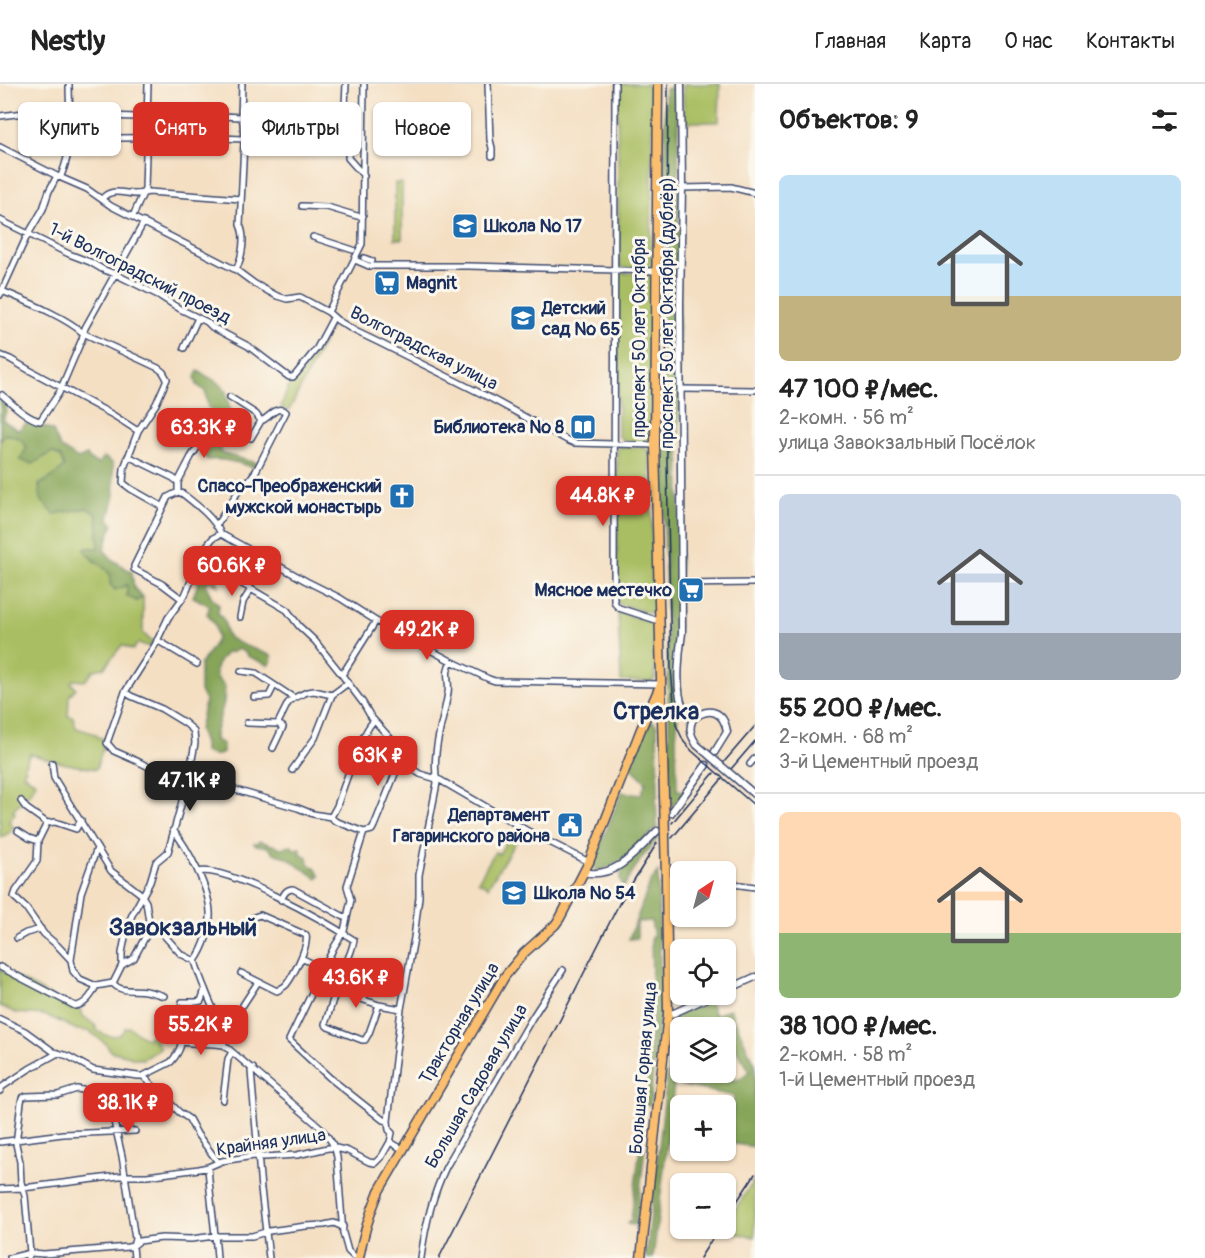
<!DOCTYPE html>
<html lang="ru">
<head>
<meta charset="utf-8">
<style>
	:root { --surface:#fff; --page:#f2f2f2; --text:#222; --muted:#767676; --line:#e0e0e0; --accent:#d93025 }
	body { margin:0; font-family:Pangolin,sans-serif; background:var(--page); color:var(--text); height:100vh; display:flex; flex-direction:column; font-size:22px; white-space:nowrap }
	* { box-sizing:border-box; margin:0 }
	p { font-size:20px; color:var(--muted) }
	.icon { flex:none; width:33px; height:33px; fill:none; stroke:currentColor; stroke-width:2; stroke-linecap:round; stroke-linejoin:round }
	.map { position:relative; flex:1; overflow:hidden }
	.panel { display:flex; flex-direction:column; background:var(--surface); width:450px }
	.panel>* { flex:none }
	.guide { position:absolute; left:18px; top:18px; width:570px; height:54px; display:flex; gap:12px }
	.needle { width:39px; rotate:36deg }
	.buttons { position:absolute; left:670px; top:777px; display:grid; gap:12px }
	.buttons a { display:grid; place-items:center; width:66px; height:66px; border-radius:9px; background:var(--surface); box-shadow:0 2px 4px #0004; font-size:30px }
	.price { position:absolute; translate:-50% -51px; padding:0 14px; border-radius:12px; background:var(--accent); color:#fff; font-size:20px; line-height:39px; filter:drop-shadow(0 2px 3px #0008) }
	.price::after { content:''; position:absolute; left:50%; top:36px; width:18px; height:14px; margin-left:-9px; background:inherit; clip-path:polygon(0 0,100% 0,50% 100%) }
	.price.active { background:#222; color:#fff }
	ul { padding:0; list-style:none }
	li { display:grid; align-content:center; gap:12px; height:318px; padding:0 24px }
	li+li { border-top:2px solid var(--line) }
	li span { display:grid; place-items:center; height:186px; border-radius:9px; color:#555 }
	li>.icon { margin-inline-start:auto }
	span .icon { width:108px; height:108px; fill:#fffc; stroke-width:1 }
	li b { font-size:26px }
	h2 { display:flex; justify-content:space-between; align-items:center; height:72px; padding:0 24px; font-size:26px }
	.chip { padding:0 21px; border-radius:9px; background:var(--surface); box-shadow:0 2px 4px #0004; font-size:21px; line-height:54px }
	.chip.active { background:var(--accent); color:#fff }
	header { display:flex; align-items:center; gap:36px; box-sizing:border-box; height:84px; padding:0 30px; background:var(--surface); border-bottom:2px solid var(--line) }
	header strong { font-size:28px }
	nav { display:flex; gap:33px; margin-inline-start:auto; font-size:21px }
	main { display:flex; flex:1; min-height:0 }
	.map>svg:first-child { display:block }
	.green { fill:#a9be62; stroke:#627660; stroke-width:1.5 }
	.forest { fill:#86a558; stroke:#506a5b; stroke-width:1.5; fill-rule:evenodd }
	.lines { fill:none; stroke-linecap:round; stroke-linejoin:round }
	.minor-casing { stroke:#3c496d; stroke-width:8 }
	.tertiary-casing { stroke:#3c496d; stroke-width:9 }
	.primary-casing { stroke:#3c496d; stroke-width:11 }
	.minor { stroke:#fff; stroke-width:5 }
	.tertiary { stroke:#fff; stroke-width:6 }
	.primary { stroke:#fabe6e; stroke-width:8 }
	.tram { stroke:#1b2f5e; stroke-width:1.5 }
	.rail { stroke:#1b2f5e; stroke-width:1.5 }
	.tertiary-bridge-casing { stroke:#3c496d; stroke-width:9; stroke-linecap:butt }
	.primary-bridge-casing { stroke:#3c496d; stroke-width:11; stroke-linecap:butt }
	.tertiary-bridge { stroke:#fff; stroke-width:6 }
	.primary-bridge { stroke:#fabe6e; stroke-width:8 }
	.labels { text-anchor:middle; stroke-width:6; stroke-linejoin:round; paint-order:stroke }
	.poi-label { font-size:18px; font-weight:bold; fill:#1b2f5e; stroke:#fbf7ec; text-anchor:start }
	.street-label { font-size:18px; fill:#1b2f5e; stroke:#fbf7ec }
	.district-label { font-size:24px; font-weight:bold; fill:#1b2f5e; stroke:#fbf7ec }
</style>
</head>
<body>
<header>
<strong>Nestly</strong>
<nav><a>Главная</a><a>Карта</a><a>О нас</a><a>Контакты</a></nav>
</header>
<main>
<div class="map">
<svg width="755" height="1174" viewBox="0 0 755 1174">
	<rect width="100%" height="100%" fill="#fbf7ec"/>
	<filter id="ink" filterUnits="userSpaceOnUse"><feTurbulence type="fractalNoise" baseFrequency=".0167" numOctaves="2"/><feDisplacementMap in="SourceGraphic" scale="12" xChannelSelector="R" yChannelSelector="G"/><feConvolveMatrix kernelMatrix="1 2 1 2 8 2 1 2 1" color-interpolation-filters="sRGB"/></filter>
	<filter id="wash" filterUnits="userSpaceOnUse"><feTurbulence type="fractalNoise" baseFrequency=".008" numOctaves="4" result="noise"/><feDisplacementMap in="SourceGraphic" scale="24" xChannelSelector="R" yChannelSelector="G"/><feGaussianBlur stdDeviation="1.35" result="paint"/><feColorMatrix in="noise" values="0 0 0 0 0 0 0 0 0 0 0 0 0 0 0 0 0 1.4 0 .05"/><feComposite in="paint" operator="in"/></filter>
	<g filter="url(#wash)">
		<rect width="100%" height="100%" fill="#f4dfc3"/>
		<path class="green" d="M617,0H653L651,182L648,185L623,184L619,181Z
			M683,0H720L719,37L718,38H684Z
			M395,99H402V155H395Z
			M621,189L648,190L651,193L650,353C644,361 632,357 624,357L618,351L617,193Z
			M332,241L289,327L285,326L281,322L288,304L304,285Z
			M5,350L19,354L28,363L21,376L52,368L61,373L64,383L54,392L39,401L54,430L88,424L97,431L99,465L86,464L93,476L103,482L110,490V500L127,501L136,517L143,513V549L150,556L153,557L150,563L138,559L133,566L122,561L104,584L94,586L85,597L73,596L71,599L76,604L69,612L68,632L73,633L76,644L96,650L97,653L106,655L96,685C73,682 52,677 30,670L24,683L26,685L23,690L36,698L32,706L13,726L15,729L9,738L14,744L9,749L0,754V356Z
			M619,363H644L650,368L654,529L653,530L619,520L617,518V365Z
			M618,528L650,538L654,542L655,594L652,598L621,597Z
			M512,748L519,752L488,803L478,797L495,768L499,770Z
			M0,885L66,920L81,926L83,932L96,942V946C105,952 119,957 125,944L129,943L147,955L152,950H156L155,956L160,964L143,975L132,974L130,972L110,967L106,960L89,947L77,946L59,937L44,931L16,929L0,922Z
			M755,1095V1153L721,1146L722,1145L726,1144V1139Z"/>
		<path class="forest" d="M672,0H678L680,503L677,564L679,616L676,655L677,706L685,707L671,724L662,353L663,193L665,111V5L672,4Z
			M198,287C215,298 229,299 229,324L231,325C231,332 231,339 229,345C226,354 220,361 221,369L257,379L255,383C247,383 242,379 234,378C226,376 217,375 208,376L201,370V366L210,348L217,346L219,332L208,323L205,307L197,301L195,293Z
			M0,316L2,317L6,327L3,336L18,346L31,336L53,347L60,363L78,375L87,371L90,376L98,380L104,373L113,380L114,414L109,435L113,440L104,466L114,477L132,488L134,504L143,513L136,517L127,512V501L115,506L110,500V490C102,481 93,476 85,467V464H99L97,431L87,424L54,430L41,416L39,401L54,392L64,383L61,373L52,368L33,380L20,376L27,363L19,354L6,350L0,356Z
			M209,469H220L211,490L216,494L219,502L208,496L206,501L212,514L219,521L218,529C220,532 223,534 224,537C226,542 225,546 228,552C232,559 262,567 272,572L271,579L268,581L247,572L246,569L238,565L233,568L226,569C215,581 210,591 225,602L224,618L215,650V656L223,660V669C216,673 211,671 204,668V660L199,646L205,617L200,607V581L215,559L217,553L215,541L207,530L210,522L193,513L198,500L199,489L202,480Z
			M651,638H654L657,642L658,712L656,713L657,743C638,762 624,781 596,787L592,782L622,708L641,711L646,698L631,683L649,639Z
			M657,750V755L641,775L623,804L620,794L623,784Z
			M260,757L281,764L292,762L293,765L301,764L300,769L307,773L309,780L316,785L320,792L317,795C310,788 308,788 301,784C296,781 293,777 289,775C280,769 275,773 268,763L256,761L254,760Z
			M658,788L661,929L656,955L650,1021H644L653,929L651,853L654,852L651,837L637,838V854L629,855L650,799Z
			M709,916L715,931L730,925L748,966L755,979V1063L729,1059L734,1012L674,1000L653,1174H646L674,933ZM715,933L722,943L726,944V949L750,987L736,997L726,983V988H681V944L699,943Z
			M640,1063H645L636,1141L627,1140L628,1137H631Z"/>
	</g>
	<g filter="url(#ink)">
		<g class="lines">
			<defs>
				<path id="minor" d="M488,0L490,56L492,64V72
					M615,0L614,517L616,521L619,524L659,537
					M0,32L24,29L136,33L222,32L241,33
					M340,48L349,59L348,74L364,92
					M340,48L344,41L346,0
					M297,49L320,48L336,50L340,48
					M59,52L117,54L201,53L265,56
					M0,63L57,92L87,105L111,122L236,186L255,200L277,212L287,215L300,213L328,228L337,236L355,247L378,258L490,314L567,356L574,359L655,361
					M61,92C75,58 69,35 69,0
					M682,104L731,103L755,109
					M102,115C110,104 122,109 134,110C139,110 144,109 149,108L241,115
					M302,122L327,123L357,132H363
					M133,132L145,105L148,0
					M0,136L69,170L90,178L102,185L115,190L158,211L180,225L207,238L212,243L248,262L289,293H293L296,290L317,264L333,234
					M313,153L353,166
					M364,174L372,177
					M355,176L369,182H468L656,187
					M236,186C242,174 246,153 240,141L244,59L243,38L241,33L242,0
					M0,206C23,216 66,233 83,249L158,284L163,288L167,295L156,320L138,347L124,384L123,399L131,405L163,423
					M0,211L26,154L43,125L49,107L57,92
					M328,228L362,160L364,0
					M184,264L198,234
					M0,271L10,275L29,286L113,331L138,347
					M681,305L755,306
					M2,311C13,320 26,334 40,337L59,309L82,255L85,244L144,138
					M251,354L261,337
					M128,372L173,394L178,398
					M178,408L183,410C197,421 214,434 221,450L306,497L340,514L376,537L451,577L489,595L495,597L661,600
					M178,408L168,413L134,482V485L162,500L182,515
					M178,408V398L191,373L212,341
					M216,442L241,403L250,395L256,387L286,328C276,320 271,333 261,337L256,330L230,313
					M239,498L287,526L299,542L315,557L342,591L363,619L371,633L390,654L405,677L411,684L420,690L440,696L526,746L589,778
					M682,500L755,499
					M240,533L243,518L251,505
					M157,556L197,580
					M241,587L256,589L294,614L307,608L314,607L332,611
					M342,591L376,537
					M254,613L269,612L274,602
					M247,639L278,640
					M273,664L282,645L283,643L278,640L279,637L288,619L294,614
					M52,679L54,694L111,787L141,810L146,818L150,844L134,874L122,881
					M750,680L755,674
					M292,686L315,654L332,611L348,599
					M185,704L182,700L139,678L114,667L107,659L125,608L155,561L168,534L185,511L194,490L196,479L201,469L213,454L221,450
					M208,704L232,705L298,724L313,730L331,733L335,737L364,748
					M21,717L26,724L47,739L55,738L76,745L81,736
					M331,733L337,722C343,705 362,646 374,637
					M47,739L38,757L37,777L16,807L14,813L26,824L44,850L57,861L71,876L73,887L80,895L96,902L113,899C120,909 134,905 145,907C151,908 158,910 164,912
					M173,746C188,764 209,804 210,828C211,845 204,864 195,877C198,887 201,896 205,905C212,924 222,941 224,961
					M18,747L29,754L38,757
					M364,748L347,802L351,816L344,847L334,863L289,956L330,994L383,1036L388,1037
					M364,748L372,746L374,742L397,685L405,677
					M198,788C226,780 328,839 354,856C352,868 347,877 342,888C336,905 331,923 325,940L328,943L362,956H365L369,949L379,921
					M726,799L755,803
					M281,816C284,810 286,805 293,805L346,834
					M150,844L161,848L181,870L195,877
					M17,854L26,849L41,845
					M301,874L341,893
					M71,876L81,809L97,764
					M348,877L361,884L359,910L361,915L379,921L401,925
					M0,883L75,922C86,921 92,911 96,902
					M241,889L277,907C280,905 284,903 286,901C293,892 309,862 306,851L260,831L254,833L246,841
					M113,899L122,881V869L127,843L132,831L150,798L156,778L168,768L189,692L195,659L194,648L192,645L185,639L162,625L131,612L125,608
					M182,918H196L201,917L205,905
					M243,921L258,898
					M0,935L25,947L54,968L68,972L93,986L138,992H143L171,978C182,965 183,958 180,942
					M182,958C196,960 210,959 224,961
					M224,961L320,1043C328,1053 335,1060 337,1073L343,1149L348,1167L353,1172L359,1174
					M253,984L251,987L261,1105L269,1174
					M143,992L179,1028L189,1035L197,1050L218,1078
					M0,1007L2,1003L29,985L58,969
					M223,1016L228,975L232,968
					M0,1058L63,1050L135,1047
					M404,1066L390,1058L392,1049L389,1046L388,1037L401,925L414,854L419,813V791L437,699C431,668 443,639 448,609C450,595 444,591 451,577
					M208,1083C210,1114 215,1144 217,1174
					M0,1105L23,1104L119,1092H147L199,1085L208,1083L222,1077L254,1072L264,1073L297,1071L328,1064H336L348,1067L369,1078L375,1079L382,1072L390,1058
					M10,1174L30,1169L44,1170L128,1163L133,1162L139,1157L162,1154L191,1155L215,1152H252L269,1147L306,1142L324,1141L334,1139L343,1143
					M28,1174L30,1169L25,1112L21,1098L20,1078L16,1060L21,1018L22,1014L26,1012L58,1011L77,1005L93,1008L106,1007L111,1011L113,1033L122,1072L135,1155L133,1162L134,1174
					M421,1174C425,1142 432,1112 446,1083L532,934L563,886"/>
				<path id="tertiary" d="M681,0L682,104L680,220L682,549C679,568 675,607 683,623C685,628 689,631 693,635
					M697,661C691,652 688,645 693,635C709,622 724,627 727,648L714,669
					M747,704L755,711
					M671,729L706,681
					M583,788C615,796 637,767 657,747
					M726,906L755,893
					M668,930L674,929L716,910"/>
				<path id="primary" d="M658,0L655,361L664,712
					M359,1174C363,1150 370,1129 379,1107L505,892L524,869L555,841L560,834L589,778L641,645L659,604
					M641,1174L668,930L666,795"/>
			</defs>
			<use href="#minor" class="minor-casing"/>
			<use href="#tertiary" class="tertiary-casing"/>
			<use href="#primary" class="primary-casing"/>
			<use href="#minor" class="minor"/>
			<use href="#tertiary" class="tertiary"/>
			<use href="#primary" class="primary"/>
			<path class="tram" d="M668,0L666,324L671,585L676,641L684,658L692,667L755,722
				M726,1134L755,1090
				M700,1174L719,1144"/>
			<path class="rail" d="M724,678L755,642
				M731,685L755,657
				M672,739L714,689
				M672,754L722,695
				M439,1174L619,820L657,759"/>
			<defs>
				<path id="tertiary-bridge" d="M697,661L747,704"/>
				<path id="primary-bridge" d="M664,712L666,795"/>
			</defs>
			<use href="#tertiary-bridge" class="tertiary-bridge-casing"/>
			<use href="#primary-bridge" class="primary-bridge-casing"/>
			<use href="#tertiary-bridge" class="tertiary-bridge"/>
			<use href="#primary-bridge" class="primary-bridge"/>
		</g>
	</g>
	<defs>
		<symbol id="school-square" viewBox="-11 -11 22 22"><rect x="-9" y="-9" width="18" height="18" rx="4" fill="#1f6fb2" stroke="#fbf7ec"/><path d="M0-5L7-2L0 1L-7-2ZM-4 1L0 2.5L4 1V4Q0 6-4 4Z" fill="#fff"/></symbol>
		<symbol id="supermarket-square" viewBox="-11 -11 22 22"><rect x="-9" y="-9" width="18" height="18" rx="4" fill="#1f6fb2" stroke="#fbf7ec"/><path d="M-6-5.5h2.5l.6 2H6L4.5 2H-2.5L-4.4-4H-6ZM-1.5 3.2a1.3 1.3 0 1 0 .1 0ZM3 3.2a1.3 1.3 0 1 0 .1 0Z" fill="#fff"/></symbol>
		<symbol id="library-square" viewBox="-11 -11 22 22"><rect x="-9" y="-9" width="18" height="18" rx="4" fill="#1f6fb2" stroke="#fbf7ec"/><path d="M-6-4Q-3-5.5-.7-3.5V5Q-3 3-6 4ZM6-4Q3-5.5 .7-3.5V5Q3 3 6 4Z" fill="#fff"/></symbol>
		<symbol id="church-square" viewBox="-11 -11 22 22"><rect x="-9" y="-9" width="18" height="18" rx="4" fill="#1f6fb2" stroke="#fbf7ec"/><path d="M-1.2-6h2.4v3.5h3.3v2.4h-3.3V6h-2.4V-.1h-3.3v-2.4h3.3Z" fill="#fff"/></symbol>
		<symbol id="civic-square" viewBox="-11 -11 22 22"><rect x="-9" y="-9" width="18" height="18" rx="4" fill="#1f6fb2" stroke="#fbf7ec"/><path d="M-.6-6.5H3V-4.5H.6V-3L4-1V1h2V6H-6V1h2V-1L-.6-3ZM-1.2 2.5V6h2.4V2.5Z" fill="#fff"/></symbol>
	</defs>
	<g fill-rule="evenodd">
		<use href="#school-square" x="450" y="127" width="30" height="30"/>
		<use href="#supermarket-square" x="372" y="184" width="30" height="30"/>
		<use href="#school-square" x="508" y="219" width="30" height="30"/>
		<use href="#library-square" x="568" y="328" width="30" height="30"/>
		<use href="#church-square" x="387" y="397" width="30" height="30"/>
		<use href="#supermarket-square" x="676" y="491" width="30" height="30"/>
		<use href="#civic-square" x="555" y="726" width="30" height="30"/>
		<use href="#school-square" x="499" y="794" width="30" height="30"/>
	</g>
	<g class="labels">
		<g class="poi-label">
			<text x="484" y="148">Школа № 17</text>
			<text x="406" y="205">Magnit</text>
			<text x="542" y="230">Детский<tspan x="542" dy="21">сад № 65</tspan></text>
			<text x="564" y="349" text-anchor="end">Библиотека № 8</text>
			<text x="382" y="408" text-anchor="end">Спасо-Преображенский<tspan x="382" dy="21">мужской монастырь</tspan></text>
			<text x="672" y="512" text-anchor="end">Мясное местечко</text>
			<text x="550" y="737" text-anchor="end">Департамент<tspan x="550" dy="21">Гагаринского района</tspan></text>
			<text x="534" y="815">Школа № 54</text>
		</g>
		<g class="street-label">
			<text transform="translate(140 189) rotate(27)" y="6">1-й Волгоградский проезд</text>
			<text transform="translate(667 229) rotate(-90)" y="6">проспект 50 лет Октября (дублёр)</text>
			<text transform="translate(639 254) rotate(-90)" y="6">проспект 50 лет Октября</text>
			<text transform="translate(424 264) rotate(27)" y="6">Волгоградская улица</text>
			<text transform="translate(459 939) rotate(-59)" y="6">Тракторная улица</text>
			<text transform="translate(643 984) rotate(-85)" y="6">Большая Горная улица</text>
			<text transform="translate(476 1002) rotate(-60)" y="6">Большая Садовая улица</text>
			<text transform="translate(271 1058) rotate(-8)" y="6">Крайняя улица</text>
		</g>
		<g class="district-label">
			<text x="656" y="635">Стрелка</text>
			<text x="183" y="851">Завокзальный</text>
		</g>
	</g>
</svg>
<div class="buttons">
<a><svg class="needle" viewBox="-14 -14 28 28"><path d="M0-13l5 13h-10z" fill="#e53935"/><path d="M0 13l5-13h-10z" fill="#767676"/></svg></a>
<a><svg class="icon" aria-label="locate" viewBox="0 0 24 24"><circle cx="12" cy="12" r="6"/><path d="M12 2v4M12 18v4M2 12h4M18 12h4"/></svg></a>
<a><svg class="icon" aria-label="layers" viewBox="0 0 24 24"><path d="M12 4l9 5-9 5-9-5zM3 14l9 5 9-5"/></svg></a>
<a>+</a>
<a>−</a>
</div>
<b class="price" style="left:204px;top:375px">63.3K ₽</b>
<b class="price" style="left:603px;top:443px">44.8K ₽</b>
<b class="price" style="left:232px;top:513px">60.6K ₽</b>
<b class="price" style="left:427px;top:577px">49.2K ₽</b>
<b class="price" style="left:378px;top:703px">63K ₽</b>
<b class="price active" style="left:190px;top:728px">47.1K ₽</b>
<b class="price" style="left:356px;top:925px">43.6K ₽</b>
<b class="price" style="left:201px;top:972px">55.2K ₽</b>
<b class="price" style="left:128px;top:1050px">38.1K ₽</b>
<div class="guide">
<a class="chip">Купить</a>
<a class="chip active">Снять</a>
<a class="chip">Фильтры</a>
<a class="chip">Новое</a>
</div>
</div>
<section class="panel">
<h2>Объектов: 9<svg class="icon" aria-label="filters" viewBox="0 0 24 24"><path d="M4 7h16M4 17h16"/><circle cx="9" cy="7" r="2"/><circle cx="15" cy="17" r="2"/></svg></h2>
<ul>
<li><span style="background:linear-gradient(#bfe0f5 65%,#c2b280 0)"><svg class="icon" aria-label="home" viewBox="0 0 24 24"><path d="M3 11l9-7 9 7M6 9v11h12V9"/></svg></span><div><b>47 100 ₽/мес.</b><p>2-комн. · 56 m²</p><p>улица Завокзальный Посёлок</p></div></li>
<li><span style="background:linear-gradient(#c9d6e8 75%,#9aa5b1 0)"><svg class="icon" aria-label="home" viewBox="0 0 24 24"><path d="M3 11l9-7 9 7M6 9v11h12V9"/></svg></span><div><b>55 200 ₽/мес.</b><p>2-комн. · 68 m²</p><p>3-й Цементный проезд</p></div></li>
<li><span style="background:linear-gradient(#ffd9b3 65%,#8fb573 0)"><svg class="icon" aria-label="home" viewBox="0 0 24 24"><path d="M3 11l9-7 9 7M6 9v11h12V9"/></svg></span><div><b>38 100 ₽/мес.</b><p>2-комн. · 58 m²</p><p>1-й Цементный проезд</p></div></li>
</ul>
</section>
</main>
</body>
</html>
